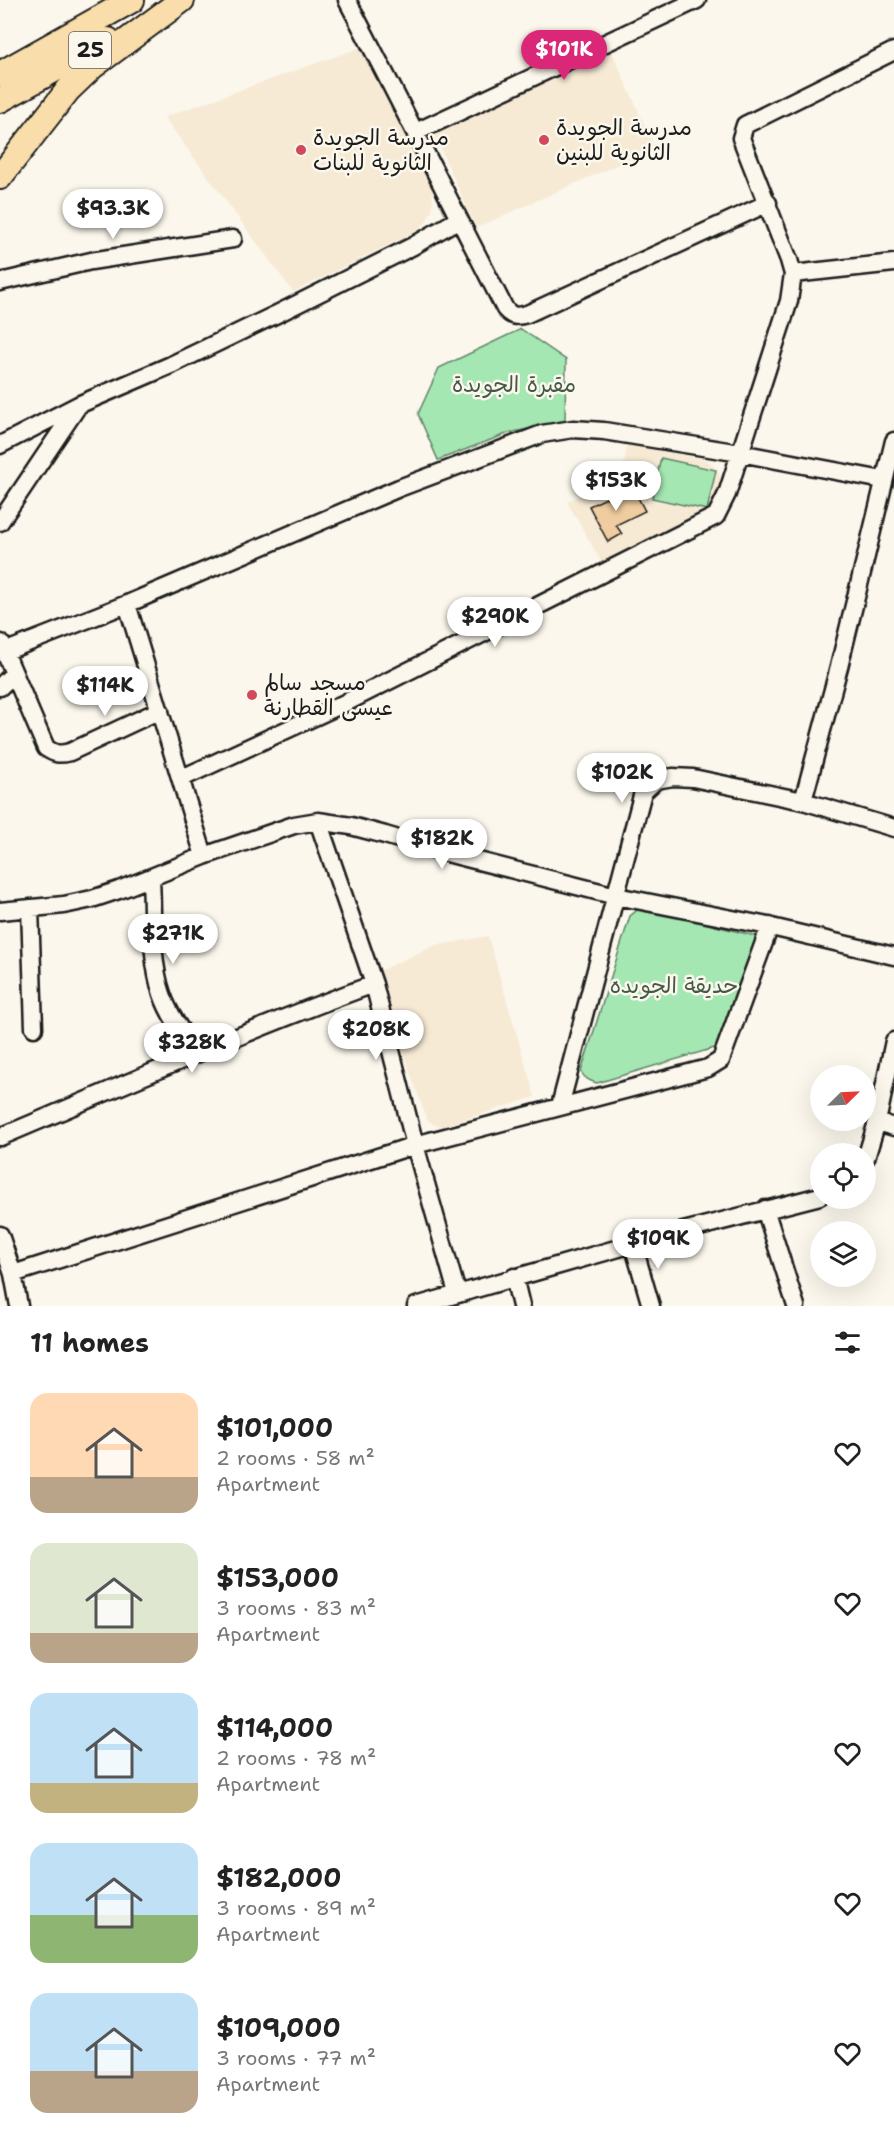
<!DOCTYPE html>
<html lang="en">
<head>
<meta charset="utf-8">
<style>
	:root { --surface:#fff; --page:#f6f6f6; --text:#222; --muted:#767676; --accent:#db2777 }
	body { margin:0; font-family:"Shantell Sans","Playpen Sans Arabic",sans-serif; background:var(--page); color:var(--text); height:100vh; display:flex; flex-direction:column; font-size:22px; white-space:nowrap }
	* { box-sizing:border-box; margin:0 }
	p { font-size:20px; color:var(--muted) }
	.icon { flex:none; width:33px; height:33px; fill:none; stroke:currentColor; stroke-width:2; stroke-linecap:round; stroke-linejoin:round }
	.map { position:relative; height:1306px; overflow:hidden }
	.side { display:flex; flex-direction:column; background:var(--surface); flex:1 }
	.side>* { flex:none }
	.needle { width:39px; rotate:66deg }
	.fabs { position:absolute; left:810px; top:1065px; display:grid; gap:12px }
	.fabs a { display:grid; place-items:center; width:66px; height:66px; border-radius:50%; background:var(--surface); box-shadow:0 6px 24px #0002; font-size:30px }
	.price { position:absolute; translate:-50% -51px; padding:0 14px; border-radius:21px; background:#fff; color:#222; font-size:20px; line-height:39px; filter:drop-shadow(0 2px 3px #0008) }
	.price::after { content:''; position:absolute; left:50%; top:36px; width:18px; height:14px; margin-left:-9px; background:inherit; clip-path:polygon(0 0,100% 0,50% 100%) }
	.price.active { background:var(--accent); color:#fff }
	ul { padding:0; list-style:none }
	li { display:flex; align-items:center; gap:18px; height:150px; padding:0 30px }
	li span { display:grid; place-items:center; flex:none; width:168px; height:120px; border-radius:18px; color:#555 }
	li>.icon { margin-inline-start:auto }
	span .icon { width:72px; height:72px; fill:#fffc; stroke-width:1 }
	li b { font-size:26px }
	h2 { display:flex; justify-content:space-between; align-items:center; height:72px; padding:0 30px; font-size:26px }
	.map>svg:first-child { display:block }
	.built { fill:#f7ead5 }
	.green { fill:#a4e7b2; stroke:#608267; stroke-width:1.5 }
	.building { fill:#efcda0; stroke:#1c1c1c; stroke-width:1.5 }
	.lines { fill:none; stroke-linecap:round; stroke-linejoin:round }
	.minor-casing { stroke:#1c1c1c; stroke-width:21 }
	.highway-casing { stroke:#1c1c1c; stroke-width:28 }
	.minor { stroke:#fbf7ec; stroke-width:16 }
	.highway { stroke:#f9deab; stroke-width:24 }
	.poi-dot { fill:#d1495b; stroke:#fbf7ec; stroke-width:2 }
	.labels { text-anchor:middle; stroke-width:5; stroke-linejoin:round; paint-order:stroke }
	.shield { fill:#fbf7ec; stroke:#5f5e5a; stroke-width:1.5 }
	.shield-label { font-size:21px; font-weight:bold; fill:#1c1c1c }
	.poi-label { font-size:22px; fill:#1c1c1c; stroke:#fbf7ec; text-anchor:start }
	.park-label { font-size:22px; fill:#455949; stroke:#fbf7ec }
</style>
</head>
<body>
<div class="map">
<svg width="894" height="1306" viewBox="0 0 894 1306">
	<rect width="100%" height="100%" fill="#fbf7ec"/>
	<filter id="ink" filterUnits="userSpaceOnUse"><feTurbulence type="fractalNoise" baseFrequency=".0167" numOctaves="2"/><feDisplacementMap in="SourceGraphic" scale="12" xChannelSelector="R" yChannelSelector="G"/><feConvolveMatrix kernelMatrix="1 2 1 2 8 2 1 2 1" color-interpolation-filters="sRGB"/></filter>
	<g filter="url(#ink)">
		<path class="built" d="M362,47L431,184L433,197L432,210L426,222L417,231L293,292L164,117Z
			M612,52L655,148L476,228L433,132Z
			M627,444L707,460L718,471L724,488L719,505L603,565L567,502L623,473Z
			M488,936L535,1097L444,1126L435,1125L427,1120L375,973L433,946Z"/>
		<path class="green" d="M521,329L566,360L565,421L509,433L438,460L418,414L439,368Z
			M661,458L716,470L707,510L652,498Z
			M641,907L759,937L718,1047L597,1083C590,1081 585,1079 581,1072L630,916Z"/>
		<path class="building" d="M632,486L645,511L616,525L622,534L608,542L589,506Z"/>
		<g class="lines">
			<defs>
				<path id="minor" d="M347,0C401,103 452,206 505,309C512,317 517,317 527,314L768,203
					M416,132L697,0
					M793,274L894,263
					M0,282L91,261L233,239
					M0,445L78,405L171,365L279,313L413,246L459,219
					M0,522L78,406
					M127,604L204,856
					M1,643L46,748C55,754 59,755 70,752L160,710
					M4,652L127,604L399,488L542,434L573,429L604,431L740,453L883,480
					M0,687L13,674
					M182,778L347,702L716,516L727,494L789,301L793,274L789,260L741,138L745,125L894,51
					M803,801L839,667L894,441
					M318,821L374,984L415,1145L457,1293
					M151,878C153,914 150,959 162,994C169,1015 184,1035 197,1053
					M30,908L34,1028
					M0,911L64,905L92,899L119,890L204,856L294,825L318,821L351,826L385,835L439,851L616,896L763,925L894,956
					M560,1106L643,792L656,780L673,777L693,778L803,801L894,828
					M877,1122L894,1127
					M0,1137C124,1085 247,1030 374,984
					M866,1158L877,1122L894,1041
					M765,1209L796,1306
					M0,1235L13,1274L19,1306
					M633,1244L651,1306
					M13,1274L415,1145L708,1068L721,1060L770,926
					M514,1277L521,1306
					M416,1306L633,1244L820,1196"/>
				<path id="highway" d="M0,74L132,0
					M0,100L108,40
					M0,177L68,90L93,66L182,0"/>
			</defs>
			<use href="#minor" class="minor-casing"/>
			<use href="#highway" class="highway-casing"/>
			<use href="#minor" class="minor"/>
			<use href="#highway" class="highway"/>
		</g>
	</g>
	<g class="poi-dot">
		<circle cx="544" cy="140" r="6"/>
		<circle cx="301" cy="150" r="6"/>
		<circle cx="252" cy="695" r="6"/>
	</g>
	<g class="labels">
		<rect class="shield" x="69" y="32" width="42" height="36" rx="4.5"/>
		<g class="shield-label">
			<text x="90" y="57">25</text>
		</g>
		<g class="poi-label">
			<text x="556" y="135">مدرسة الجويدة<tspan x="556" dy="25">الثانوية للبنين</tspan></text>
			<text x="313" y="145">مدرسة الجويدة<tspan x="313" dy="25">الثانوية للبنات</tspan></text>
			<text x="264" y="690">مسجد سالم<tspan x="264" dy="25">عيسى القطارنة</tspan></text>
		</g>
		<g class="park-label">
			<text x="514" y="392">مقبرة الجويدة</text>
			<text x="674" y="993">حديقة الجويده</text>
		</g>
	</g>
</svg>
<div class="fabs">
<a><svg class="needle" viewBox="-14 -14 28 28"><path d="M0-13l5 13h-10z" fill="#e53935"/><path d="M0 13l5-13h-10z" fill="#767676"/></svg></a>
<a><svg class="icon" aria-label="locate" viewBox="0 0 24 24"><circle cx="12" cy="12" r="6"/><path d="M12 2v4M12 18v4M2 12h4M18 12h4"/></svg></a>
<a><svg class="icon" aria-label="layers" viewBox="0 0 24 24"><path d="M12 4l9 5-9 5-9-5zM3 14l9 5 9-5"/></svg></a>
</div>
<b class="price active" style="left:564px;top:81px">$101K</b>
<b class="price" style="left:113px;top:240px">$93.3K</b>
<b class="price" style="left:616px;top:512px">$153K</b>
<b class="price" style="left:495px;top:648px">$290K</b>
<b class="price" style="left:105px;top:717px">$114K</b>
<b class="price" style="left:622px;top:804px">$102K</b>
<b class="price" style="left:442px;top:870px">$182K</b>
<b class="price" style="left:173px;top:965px">$271K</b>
<b class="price" style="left:376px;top:1061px">$208K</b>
<b class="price" style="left:192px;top:1074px">$328K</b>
<b class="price" style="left:658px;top:1270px">$109K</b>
</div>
<section class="side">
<h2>11 homes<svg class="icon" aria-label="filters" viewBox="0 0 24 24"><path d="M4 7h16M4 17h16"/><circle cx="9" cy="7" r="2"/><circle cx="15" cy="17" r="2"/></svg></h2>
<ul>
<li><span style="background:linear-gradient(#ffd9b3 70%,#b9a48a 0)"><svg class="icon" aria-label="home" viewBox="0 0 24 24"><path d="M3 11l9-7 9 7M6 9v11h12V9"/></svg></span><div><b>$101,000</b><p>2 rooms · 58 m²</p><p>Apartment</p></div><svg class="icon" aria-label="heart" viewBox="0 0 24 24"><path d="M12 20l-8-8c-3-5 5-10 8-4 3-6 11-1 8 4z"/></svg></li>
<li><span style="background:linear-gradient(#dfe7d0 75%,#b9a48a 0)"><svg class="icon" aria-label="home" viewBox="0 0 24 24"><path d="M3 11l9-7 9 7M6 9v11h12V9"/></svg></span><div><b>$153,000</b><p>3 rooms · 83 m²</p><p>Apartment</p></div><svg class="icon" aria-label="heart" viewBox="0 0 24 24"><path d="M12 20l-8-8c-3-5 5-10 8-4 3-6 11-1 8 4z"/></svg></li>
<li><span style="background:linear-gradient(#bfe0f5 75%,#c2b280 0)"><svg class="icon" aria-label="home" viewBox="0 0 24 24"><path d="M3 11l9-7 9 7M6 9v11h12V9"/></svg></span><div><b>$114,000</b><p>2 rooms · 78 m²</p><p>Apartment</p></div><svg class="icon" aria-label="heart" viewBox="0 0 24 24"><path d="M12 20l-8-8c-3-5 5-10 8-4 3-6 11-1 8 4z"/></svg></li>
<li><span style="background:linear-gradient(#bfe0f5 60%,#8fb573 0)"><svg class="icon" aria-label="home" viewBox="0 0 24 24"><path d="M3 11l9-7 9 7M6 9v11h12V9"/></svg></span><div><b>$182,000</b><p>3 rooms · 89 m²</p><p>Apartment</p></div><svg class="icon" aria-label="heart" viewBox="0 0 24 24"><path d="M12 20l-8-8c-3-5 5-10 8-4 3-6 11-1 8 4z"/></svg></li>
<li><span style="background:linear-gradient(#bfe0f5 65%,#b9a48a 0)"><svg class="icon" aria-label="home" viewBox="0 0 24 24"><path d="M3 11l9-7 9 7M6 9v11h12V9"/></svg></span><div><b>$109,000</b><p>3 rooms · 77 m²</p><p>Apartment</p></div><svg class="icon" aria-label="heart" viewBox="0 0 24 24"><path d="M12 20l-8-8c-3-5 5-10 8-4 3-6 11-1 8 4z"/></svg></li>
</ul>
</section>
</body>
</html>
